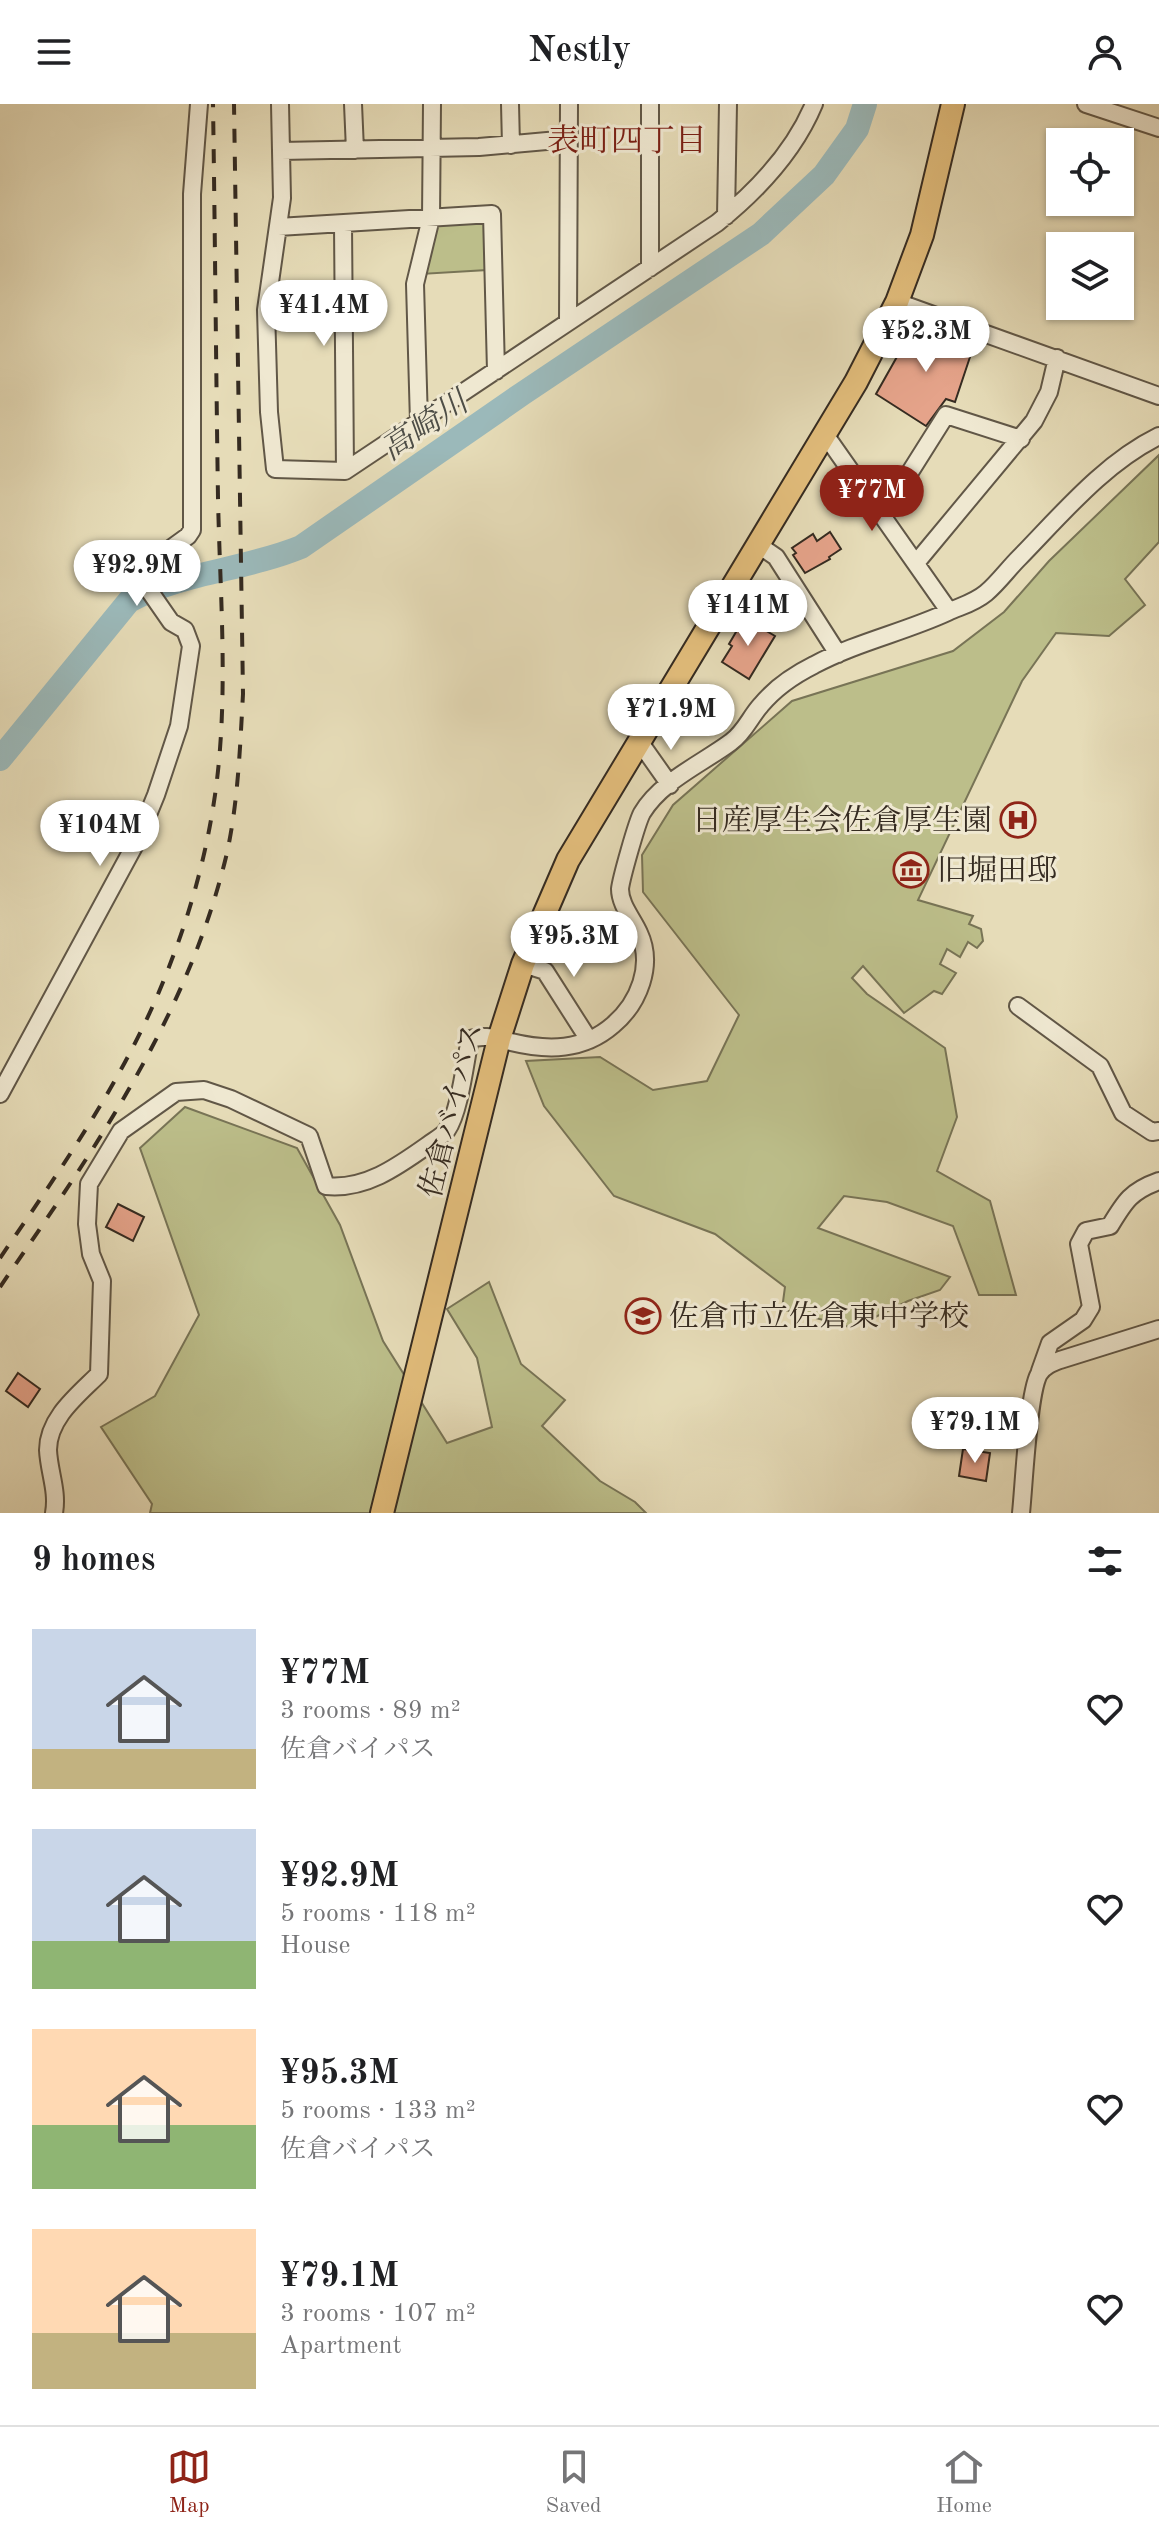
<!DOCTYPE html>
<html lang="en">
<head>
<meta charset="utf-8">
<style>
	:root { --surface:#fff; --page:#f6f6f6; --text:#202124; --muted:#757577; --line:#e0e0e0; --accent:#8f2418 }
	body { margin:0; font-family:"Old Standard TT","Noto Serif JP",serif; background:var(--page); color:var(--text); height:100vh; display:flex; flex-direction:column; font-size:30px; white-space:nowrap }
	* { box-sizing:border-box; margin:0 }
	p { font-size:26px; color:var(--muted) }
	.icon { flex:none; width:44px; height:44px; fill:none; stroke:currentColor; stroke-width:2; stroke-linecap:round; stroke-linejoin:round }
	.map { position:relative; height:1409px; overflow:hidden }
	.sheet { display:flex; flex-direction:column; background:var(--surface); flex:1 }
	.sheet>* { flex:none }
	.fabs { position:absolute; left:1046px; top:24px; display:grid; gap:16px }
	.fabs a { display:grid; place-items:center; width:88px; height:88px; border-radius:0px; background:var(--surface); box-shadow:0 2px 6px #0004; font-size:40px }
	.price { position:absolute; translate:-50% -68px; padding:0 18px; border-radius:28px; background:#fff; color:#222; font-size:26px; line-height:52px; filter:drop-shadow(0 2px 4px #0008) }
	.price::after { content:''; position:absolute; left:50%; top:48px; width:24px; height:18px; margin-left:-12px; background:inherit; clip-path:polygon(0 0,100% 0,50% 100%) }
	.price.on { background:var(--accent); color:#fff }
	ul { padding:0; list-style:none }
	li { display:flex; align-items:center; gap:24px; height:200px; padding:0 32px }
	li span { display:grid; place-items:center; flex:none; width:224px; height:160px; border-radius:0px; color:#555 }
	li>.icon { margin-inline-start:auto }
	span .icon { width:96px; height:96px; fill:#fffc; stroke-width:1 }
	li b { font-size:34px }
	h2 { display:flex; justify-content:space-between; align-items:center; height:96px; padding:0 32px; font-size:34px }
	header { display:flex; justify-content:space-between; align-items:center; height:104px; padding:0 32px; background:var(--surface); font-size:36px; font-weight:600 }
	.menu { display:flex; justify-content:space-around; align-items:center; height:112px; border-top:2px solid var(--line); background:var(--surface); font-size:22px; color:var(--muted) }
	.menu a { display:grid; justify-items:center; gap:4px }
	.menu .on { color:var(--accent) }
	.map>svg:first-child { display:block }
	.green { fill:#bcbe8a; stroke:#787456; stroke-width:2 }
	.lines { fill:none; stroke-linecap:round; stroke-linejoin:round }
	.river { stroke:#9bb9ba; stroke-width:24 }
	.building { fill:#e5a38a; stroke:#352b21; stroke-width:2 }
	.minor-casing { stroke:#615747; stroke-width:20 }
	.highway-casing { stroke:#352b21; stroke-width:26 }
	.minor { stroke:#efe8d1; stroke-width:16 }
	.highway { stroke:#e3be7c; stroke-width:22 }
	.rail { stroke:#352b21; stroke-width:4; stroke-dasharray:14 14; stroke-linecap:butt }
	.labels { text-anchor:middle; stroke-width:6; stroke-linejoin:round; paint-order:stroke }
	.poi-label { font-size:30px; fill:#352b21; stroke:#efe8d1; text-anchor:start }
	.street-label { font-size:30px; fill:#352b21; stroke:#efe8d1 }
	.neighbourhood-label { font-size:32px; fill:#7a1f14; stroke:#efe8d1 }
	.water-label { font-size:32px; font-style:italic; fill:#4e4e47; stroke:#efe8d1 }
</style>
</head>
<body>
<header><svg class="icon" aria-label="menu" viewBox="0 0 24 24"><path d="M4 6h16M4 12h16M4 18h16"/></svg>Nestly<svg class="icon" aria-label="person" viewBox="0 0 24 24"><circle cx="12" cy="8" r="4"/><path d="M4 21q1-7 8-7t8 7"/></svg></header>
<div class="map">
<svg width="1159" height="1409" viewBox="0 0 1159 1409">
	<rect width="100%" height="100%" fill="#e6dcb8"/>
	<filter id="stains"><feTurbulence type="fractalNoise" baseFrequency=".0025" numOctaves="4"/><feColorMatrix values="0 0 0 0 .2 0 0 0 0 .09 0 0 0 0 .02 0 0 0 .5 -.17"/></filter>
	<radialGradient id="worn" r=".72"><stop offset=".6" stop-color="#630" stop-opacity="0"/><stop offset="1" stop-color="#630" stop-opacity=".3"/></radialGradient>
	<path class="green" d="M482,116L487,122V166L421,170L436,119Z
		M1159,351V438L1125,475L1145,501L1109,532L1056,529L1022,577L918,796L973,812L969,820L981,825L983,837L977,844L968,838L960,853L947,845L940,860L956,869L942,890L934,887L904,909L863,862L852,874L867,890L945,944L957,1013L937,1067L990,1097L1016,1191H979L953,1122L887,1098L844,1092L818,1124L950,1173L940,1186L908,1197L853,1224L782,1205L785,1183L715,1130L614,1092L544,1002L526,957L600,953L653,986L707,977L739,911L643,788L642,751L673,701L792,597L953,547L1004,508L1049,457Z
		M185,1003L297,1044L340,1121L383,1237L447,1339L492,1323L477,1254L447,1205L489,1178L521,1260L565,1296L542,1322L600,1377L635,1398L646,1409H150L152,1400L101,1323L155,1292L199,1211L140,1044Z"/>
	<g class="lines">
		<path class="river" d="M0,655L129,497C182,468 245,466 301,443L522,290L761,130L824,71L857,25L865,0"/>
	</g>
	<path class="building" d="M927,225L974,241L955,298L946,295L926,322L876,290L907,235Z
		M830,428L841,445L829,453L830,455L805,469L793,451L796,449L792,444L813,430L817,437Z
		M743,516L746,519L748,516L775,532L749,575L722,558L732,542L729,540Z
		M118,1100L144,1113L133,1137L106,1123Z
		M18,1269L40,1285L28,1303L6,1287Z
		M963,1345L990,1349L986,1377L959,1372Z"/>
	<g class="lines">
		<defs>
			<path id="minor" d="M280,0L282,94L266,206L269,308L275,365L345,367L717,119C757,87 794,48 814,0
				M353,0L355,46
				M510,0L511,41
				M650,0V164
				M1086,0L1159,24
				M281,47L479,43L569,35
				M726,112L728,0
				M343,120L345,367
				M278,123L492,110L496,267
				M897,198L1159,292
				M568,218L569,0
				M419,318L415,180L431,114L432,0
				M824,329L949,507
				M883,411L946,311L1021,335
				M757,440L776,453L838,550
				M916,459L1034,317L1049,288L1057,254
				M639,637L670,681
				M523,860L545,867L589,936
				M1018,902L1100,962L1123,1009L1152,1028L1159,1027
				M0,990L138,735L156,691L179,622L191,542L185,526L171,518L137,469L188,432L192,426V90L199,0
				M1040,1267L1050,1239L1083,1216L1091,1203L1079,1140L1086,1127L1110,1122C1125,1097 1131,1087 1159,1077
				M54,1409C58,1387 49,1368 48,1346C48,1314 78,1291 99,1270L102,1177L91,1150L87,1120L89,1080L121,1027L176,988L204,986L231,995L309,1032L326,1082C365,1086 397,1063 428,1041C433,1037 443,1032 447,1026C460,1007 465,958 470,935C485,930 496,935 511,938C548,947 583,947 613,921C639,899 654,861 639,829C633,815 620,801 620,785C621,775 637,718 642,709C661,677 703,659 731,638C745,628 750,613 761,601C775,584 794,571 814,561C857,538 905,528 948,508C961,502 974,499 986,489C998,479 1008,465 1019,454C1062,410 1104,359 1159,332
				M1021,1409C1024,1381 1028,1290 1039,1270C1044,1262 1052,1259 1060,1256L1159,1225"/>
			<path id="highway" d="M382,1409L499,935L523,860L568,756L856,278L897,198L922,131L953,0"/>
		</defs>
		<use href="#minor" class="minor-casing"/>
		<use href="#highway" class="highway-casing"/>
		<use href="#minor" class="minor"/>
		<use href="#highway" class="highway"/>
		<path class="rail" d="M0,1154C65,1059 132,964 172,855C192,803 207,747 215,691C229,593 220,493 218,394C216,263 215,131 213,0
			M0,1183C92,1049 187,914 226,753C238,701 240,644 243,590L234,0"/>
	</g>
	<defs>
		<symbol id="hospital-ring" viewBox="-11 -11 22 22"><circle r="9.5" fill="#efe8d1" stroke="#8f2418" stroke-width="1.5"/><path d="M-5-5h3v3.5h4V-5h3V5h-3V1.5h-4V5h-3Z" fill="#8f2418"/></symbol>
		<symbol id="museum-ring" viewBox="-11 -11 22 22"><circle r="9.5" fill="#efe8d1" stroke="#8f2418" stroke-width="1.5"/><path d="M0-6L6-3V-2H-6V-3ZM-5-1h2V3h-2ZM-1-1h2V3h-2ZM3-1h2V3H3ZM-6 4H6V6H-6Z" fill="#8f2418"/></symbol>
		<symbol id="school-ring" viewBox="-11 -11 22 22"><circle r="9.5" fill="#efe8d1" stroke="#8f2418" stroke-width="1.5"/><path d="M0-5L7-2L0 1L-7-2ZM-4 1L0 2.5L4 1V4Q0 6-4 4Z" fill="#8f2418"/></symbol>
	</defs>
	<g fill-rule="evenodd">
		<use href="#hospital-ring" x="998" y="696" width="40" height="40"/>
		<use href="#museum-ring" x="891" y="746" width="40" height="40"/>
		<use href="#school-ring" x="623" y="1192" width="40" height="40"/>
	</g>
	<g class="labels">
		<g class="poi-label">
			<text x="992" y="726" text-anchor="end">日産厚生会佐倉厚生園</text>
			<text x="937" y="776">旧堀田邸</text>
			<text x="669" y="1222">佐倉市立佐倉東中学校</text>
		</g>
		<g class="street-label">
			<text transform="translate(451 1006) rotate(-76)" y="10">佐倉バイパス</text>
		</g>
		<g class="neighbourhood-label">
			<text x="627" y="47">表町四丁目</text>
		</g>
		<g class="water-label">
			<text transform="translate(424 321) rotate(-34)" y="11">高崎川</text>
		</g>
	</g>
	<rect width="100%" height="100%" filter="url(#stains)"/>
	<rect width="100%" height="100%" fill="url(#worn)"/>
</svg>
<div class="fabs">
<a><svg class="icon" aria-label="locate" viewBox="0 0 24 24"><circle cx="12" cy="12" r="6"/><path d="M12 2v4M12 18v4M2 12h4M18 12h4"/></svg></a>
<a><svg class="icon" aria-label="layers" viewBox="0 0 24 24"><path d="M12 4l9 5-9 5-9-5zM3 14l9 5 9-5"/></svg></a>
</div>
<b class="price" style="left:324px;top:244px">¥41.4M</b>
<b class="price" style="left:926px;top:270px">¥52.3M</b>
<b class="price on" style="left:872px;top:429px">¥77M</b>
<b class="price" style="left:137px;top:504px">¥92.9M</b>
<b class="price" style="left:748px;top:544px">¥141M</b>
<b class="price" style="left:671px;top:648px">¥71.9M</b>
<b class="price" style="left:100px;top:764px">¥104M</b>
<b class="price" style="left:574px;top:875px">¥95.3M</b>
<b class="price" style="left:975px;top:1361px">¥79.1M</b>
</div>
<section class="sheet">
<h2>9 homes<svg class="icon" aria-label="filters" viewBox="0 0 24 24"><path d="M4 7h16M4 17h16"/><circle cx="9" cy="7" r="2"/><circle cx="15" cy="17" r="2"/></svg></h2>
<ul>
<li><span style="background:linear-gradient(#c9d6e8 75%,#c2b280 0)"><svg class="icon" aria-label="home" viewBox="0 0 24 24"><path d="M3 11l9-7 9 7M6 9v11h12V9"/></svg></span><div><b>¥77M</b><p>3 rooms · 89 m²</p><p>佐倉バイパス</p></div><svg class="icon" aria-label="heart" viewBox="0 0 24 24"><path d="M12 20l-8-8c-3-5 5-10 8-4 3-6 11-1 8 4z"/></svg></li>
<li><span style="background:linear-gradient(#c9d6e8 70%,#8fb573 0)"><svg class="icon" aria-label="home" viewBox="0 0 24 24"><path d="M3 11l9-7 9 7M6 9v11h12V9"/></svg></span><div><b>¥92.9M</b><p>5 rooms · 118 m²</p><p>House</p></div><svg class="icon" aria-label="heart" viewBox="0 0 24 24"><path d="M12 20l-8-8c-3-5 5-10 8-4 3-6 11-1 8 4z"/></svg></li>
<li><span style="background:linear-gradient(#ffd9b3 60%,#8fb573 0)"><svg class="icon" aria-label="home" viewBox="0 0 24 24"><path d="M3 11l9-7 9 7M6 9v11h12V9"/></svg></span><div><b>¥95.3M</b><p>5 rooms · 133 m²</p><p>佐倉バイパス</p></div><svg class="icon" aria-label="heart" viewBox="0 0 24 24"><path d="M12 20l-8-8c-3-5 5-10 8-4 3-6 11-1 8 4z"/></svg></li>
<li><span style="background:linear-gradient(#ffd9b3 65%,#c2b280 0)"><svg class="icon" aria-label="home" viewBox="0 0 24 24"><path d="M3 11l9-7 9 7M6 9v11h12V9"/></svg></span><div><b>¥79.1M</b><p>3 rooms · 107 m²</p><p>Apartment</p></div><svg class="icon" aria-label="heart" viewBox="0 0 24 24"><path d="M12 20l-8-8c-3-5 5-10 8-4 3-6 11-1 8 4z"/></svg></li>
</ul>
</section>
<nav class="menu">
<a class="on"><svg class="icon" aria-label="map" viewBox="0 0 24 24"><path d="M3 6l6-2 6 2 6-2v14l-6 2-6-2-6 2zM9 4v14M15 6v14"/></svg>Map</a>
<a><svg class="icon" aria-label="saved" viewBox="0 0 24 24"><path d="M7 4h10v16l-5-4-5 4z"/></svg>Saved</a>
<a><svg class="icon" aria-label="home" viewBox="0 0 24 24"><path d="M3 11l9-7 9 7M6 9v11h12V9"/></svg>Home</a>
</nav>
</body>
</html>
